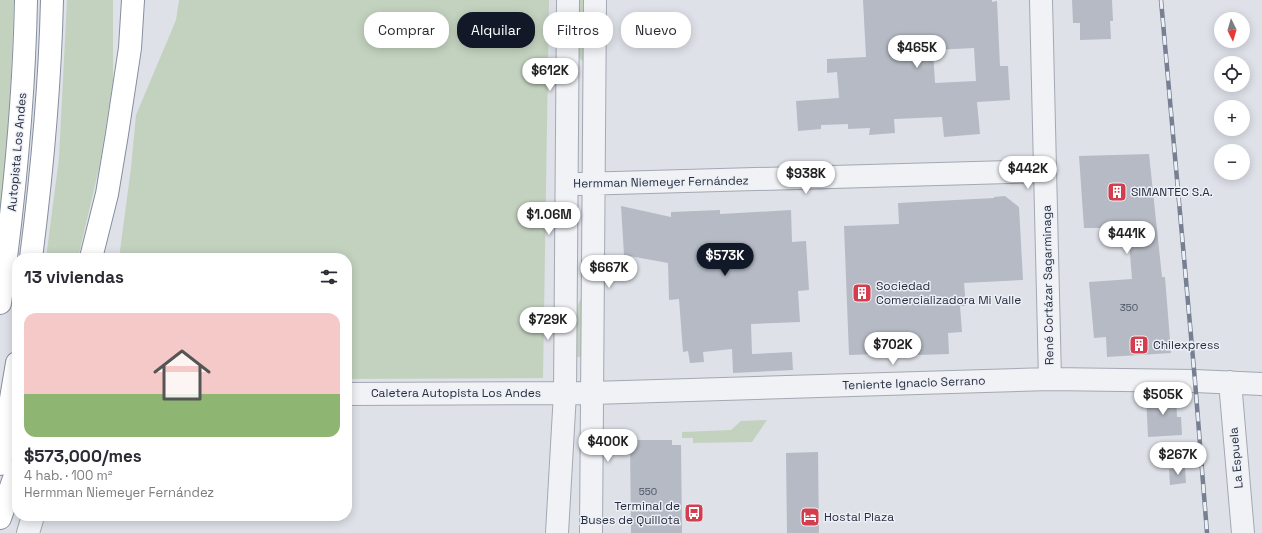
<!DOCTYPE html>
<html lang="es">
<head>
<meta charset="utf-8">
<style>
	:root { --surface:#fff; --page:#f2f2f3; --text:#2b2b33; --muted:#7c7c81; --accent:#111827 }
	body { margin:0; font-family:"Space Grotesk",sans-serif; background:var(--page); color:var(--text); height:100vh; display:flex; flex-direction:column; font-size:15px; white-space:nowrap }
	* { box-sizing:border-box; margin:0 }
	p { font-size:13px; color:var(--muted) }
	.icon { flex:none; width:22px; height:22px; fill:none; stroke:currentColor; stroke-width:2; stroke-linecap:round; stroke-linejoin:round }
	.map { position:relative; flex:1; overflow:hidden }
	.drawer { position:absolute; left:12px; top:253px; width:340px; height:268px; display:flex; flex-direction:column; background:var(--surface); border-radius:16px; box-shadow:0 2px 10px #0003 }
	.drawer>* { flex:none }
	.top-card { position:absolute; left:364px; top:12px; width:380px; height:36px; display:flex; gap:8px }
	.needle { width:26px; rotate:175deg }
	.buttons { position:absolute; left:1214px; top:12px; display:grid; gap:8px }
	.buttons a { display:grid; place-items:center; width:36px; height:36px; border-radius:50%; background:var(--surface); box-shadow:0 2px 10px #0003; font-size:20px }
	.price { position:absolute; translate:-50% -34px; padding:0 9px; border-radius:14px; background:#fff; color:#222; font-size:13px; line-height:26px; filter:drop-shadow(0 1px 2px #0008) }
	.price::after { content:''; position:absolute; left:50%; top:24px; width:12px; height:9px; margin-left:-6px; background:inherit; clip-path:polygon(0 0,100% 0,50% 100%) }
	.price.active { background:var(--accent); color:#fff }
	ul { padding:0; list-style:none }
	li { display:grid; align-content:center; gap:8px; height:212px; padding:0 12px }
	li span { display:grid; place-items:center; height:124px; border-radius:12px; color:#555 }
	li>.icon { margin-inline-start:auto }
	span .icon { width:72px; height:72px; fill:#fffc; stroke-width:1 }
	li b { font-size:17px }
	h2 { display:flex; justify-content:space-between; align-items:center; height:48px; padding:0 12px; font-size:17px }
	.chip { padding:0 14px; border-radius:16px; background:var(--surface); box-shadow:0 2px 10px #0003; font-size:14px; line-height:36px }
	.chip.active { background:var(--accent); color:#fff }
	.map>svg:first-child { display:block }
	.green { fill:#c3d2bf }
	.building { fill:#b5bac5; fill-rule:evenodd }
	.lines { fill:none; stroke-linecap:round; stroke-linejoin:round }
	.minor-casing { stroke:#a3a8b2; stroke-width:24 }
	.highway-casing { stroke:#858e9f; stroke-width:24 }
	.minor { stroke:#f1f2f6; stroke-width:22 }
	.highway { stroke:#fff; stroke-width:22 }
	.rail-casing { stroke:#778092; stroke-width:4.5 }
	.rail { stroke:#edf0f6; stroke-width:3; stroke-dasharray:9; stroke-linecap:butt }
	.labels { text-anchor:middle; stroke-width:3; stroke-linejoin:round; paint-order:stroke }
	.number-label { font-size:10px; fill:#4a5161 }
	.street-label { font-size:12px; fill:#272e40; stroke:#edf0f6 }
	.poi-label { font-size:12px; fill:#272e40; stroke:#edf0f6; text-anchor:start }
</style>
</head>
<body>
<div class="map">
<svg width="1262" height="533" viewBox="0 0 1262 533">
	<rect width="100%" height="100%" fill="#dee1e8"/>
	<path class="green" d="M0,0H14L10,104L3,228L0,240Z
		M67,0H113V82L99,168L78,258H46L59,158Z
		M179,0H549L543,378L347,379V258H119L131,168L136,115L176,20Z
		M577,0H588L585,63L580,59L576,43Z
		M584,290V357H576L575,313Z
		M767,420L752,442L693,443V438H682V432L731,430L741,421Z"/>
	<path class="building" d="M863,0H992V2L997,1L1000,66H1008L1010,100L977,102L980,134L944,137L942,117L894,119L895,133L869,135L870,128L848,129V124L821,125V129L798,131L796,101L839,98L837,72L827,73V59L866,57ZM974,48L976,81L935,83L933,50Z
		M1072,0H1112L1113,21H1110L1111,39L1080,40V23H1073Z
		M1149,154L1162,277H1165L1171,353L1107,357L1106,337L1094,338L1089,282L1132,279L1128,228H1084L1079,156Z
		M1005,196L1019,207L1023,280L964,283L966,306H960L962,332L948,333L949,354L916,355V348L878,349L879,354L849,355L844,226L899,224L898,203L994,198V197Z
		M621,206L671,217V212L720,210V214L791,210L792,242L806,241L809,290L798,291L800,322L751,324L752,354L792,352L793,370L733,373L732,349L703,352L704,362L690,363L688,351L683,352L679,299L669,300L668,263L624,255Z
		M1176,394L1177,417H1181L1182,435L1148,437L1146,395Z
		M630,440H672V445H681L682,533H631Z
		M818,452L819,533H787L786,453Z
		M1185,467L1186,483L1170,485L1169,469Z"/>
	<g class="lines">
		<defs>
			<path id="minor" d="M1041,0L1050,379
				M579,184L1045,171
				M1230,382L1243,533
				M347,394L592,393L1050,379L1195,381L1262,384
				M28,533L33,516
				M557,533L565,393L568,0
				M591,533L595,0"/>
			<path id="highway" d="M31,258C42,172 50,86 52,0
				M91,258L107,194L117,134L130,48L133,0
				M0,303C14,202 24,102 26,0
				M0,464L17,363
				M0,518L17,470"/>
		</defs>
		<use href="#minor" class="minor-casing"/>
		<use href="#highway" class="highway-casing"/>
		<use href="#minor" class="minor"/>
		<use href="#highway" class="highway"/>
		<defs>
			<path id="rail" d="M1161,0L1195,381L1207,533"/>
		</defs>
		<use href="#rail" class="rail-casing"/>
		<use href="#rail" class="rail"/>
	</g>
	<defs>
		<symbol id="building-square" viewBox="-11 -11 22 22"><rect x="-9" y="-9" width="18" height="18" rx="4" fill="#d33d4d" stroke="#edf0f6"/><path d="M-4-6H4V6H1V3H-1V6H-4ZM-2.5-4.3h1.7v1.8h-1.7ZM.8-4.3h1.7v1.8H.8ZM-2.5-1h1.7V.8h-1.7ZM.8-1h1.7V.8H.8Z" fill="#fff"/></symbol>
		<symbol id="bus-square" viewBox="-11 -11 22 22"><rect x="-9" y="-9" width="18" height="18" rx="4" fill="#d33d4d" stroke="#edf0f6"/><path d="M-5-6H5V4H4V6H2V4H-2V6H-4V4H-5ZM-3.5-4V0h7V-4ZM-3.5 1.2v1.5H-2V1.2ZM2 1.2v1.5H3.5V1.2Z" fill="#fff"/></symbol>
		<symbol id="hotel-square" viewBox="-11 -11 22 22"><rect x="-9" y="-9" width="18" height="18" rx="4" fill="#d33d4d" stroke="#edf0f6"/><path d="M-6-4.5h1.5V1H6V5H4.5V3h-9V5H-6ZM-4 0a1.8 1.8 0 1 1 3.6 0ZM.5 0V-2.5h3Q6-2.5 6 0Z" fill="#fff"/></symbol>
	</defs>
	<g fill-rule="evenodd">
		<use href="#building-square" x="1106" y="181" width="22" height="22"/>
		<use href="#building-square" x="851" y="282" width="22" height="22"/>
		<use href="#building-square" x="1128" y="334" width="22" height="22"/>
		<use href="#bus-square" x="683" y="502" width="22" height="22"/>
		<use href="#hotel-square" x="799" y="506" width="22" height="22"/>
	</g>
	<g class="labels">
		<g class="number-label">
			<text x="1129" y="311">350</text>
			<text x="648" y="495">550</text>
		</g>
		<g class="street-label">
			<text transform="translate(17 152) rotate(-85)" y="4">Autopista Los Andes</text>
			<text transform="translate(661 182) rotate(-1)" y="4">Hermman Niemeyer Fernández</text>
			<text transform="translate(1048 285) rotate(-91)" y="4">René Cortázar Sagarminaga</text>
			<text transform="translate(914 383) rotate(-2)" y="4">Teniente Ignacio Serrano</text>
			<text x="456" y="397">Caletera Autopista Los Andes</text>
			<text transform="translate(1236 458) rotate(-95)" y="4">La Espuela</text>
		</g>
		<g class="poi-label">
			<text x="1131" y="196">SIMANTEC S.A.</text>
			<text x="876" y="290">Sociedad<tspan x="876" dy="14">Comercializadora Mi Valle</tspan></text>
			<text x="1153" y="349">Chilexpress</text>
			<text x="680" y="510" text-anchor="end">Terminal de<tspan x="680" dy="14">Buses de Quillota</tspan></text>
			<text x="824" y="521">Hostal Plaza</text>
		</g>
	</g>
</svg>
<div class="buttons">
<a><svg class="needle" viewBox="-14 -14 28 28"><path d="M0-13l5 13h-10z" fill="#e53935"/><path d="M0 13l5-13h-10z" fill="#7c7c81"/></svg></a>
<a><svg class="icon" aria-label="locate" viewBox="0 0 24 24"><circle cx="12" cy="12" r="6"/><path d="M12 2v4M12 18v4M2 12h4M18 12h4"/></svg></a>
<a>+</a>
<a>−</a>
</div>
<b class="price" style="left:917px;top:69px">$465K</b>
<b class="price" style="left:550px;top:92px">$612K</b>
<b class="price" style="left:1028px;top:190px">$442K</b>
<b class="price" style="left:806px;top:195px">$938K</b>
<b class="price" style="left:549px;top:236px">$1.06M</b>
<b class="price" style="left:1127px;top:255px">$441K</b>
<b class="price active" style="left:725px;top:277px">$573K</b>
<b class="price" style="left:609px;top:289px">$667K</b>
<b class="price" style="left:548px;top:341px">$729K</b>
<b class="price" style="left:893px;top:366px">$702K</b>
<b class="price" style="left:1163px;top:416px">$505K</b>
<b class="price" style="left:608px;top:463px">$400K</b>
<b class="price" style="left:1178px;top:476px">$267K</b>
<div class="top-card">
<a class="chip">Comprar</a>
<a class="chip active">Alquilar</a>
<a class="chip">Filtros</a>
<a class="chip">Nuevo</a>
</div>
<section class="drawer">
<h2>13 viviendas<svg class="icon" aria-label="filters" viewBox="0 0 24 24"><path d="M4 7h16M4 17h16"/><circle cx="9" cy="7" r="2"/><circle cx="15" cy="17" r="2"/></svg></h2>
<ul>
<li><span style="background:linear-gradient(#f6c9c9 65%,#8fb573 0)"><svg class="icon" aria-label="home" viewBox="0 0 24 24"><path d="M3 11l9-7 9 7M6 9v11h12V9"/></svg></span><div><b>$573,000/mes</b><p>4 hab. · 100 m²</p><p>Hermman Niemeyer Fernández</p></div></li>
</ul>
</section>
</div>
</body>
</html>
